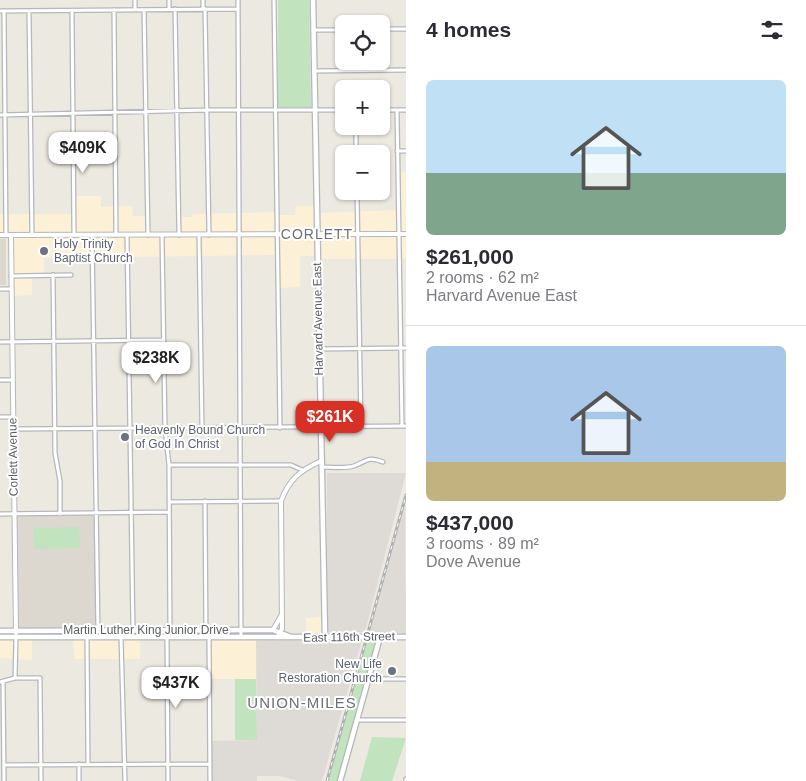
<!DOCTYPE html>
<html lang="en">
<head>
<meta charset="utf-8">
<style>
	:root { --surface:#fff; --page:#f2f2f3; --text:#2b2b33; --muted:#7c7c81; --line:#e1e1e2; --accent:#d93025 }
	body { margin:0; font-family:Arial,sans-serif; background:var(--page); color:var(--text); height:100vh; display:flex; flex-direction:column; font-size:19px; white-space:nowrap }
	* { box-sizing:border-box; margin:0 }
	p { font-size:16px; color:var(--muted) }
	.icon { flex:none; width:28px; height:28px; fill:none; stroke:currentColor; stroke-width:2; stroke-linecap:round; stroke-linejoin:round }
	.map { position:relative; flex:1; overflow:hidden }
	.panel { display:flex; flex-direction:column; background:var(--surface); width:400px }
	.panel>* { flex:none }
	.fabs { position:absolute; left:335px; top:15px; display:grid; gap:10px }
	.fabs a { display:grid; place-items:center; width:55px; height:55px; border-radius:8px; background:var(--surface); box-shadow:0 1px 4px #0004; font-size:25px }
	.price { position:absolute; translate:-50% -42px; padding:0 11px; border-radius:10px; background:#fff; color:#222; font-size:16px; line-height:32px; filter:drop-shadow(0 1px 2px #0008) }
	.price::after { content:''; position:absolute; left:50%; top:30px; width:15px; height:11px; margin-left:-8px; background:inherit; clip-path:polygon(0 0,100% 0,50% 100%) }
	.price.active { background:var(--accent); color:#fff }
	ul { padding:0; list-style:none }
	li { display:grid; align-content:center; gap:10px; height:265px; padding:0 20px }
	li+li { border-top:1px solid var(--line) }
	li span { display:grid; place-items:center; height:155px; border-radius:8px; color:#555 }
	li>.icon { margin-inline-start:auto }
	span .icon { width:90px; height:90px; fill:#fffc; stroke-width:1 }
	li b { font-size:21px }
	h2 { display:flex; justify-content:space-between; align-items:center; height:60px; padding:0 20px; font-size:21px }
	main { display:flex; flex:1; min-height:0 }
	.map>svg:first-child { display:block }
	.commercial { fill:#fcf1d6 }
	.industrial { fill:#dedbd6 }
	.education { fill:#dcd8cf }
	.green { fill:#c1e3be }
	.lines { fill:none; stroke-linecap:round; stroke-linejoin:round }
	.minor-casing { stroke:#b4b7bb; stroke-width:5.5 }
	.tertiary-casing { stroke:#b4b7bb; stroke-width:6 }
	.secondary-casing { stroke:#b3b7bb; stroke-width:7 }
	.minor { stroke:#fff; stroke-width:3 }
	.tertiary { stroke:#fff; stroke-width:4 }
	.secondary { stroke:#fff; stroke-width:4.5 }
	.rail-casing { stroke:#b0b1b2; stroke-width:3 }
	.rail { stroke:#fff; stroke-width:1; stroke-dasharray:4; stroke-linecap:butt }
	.worship-dot { fill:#6b7280; stroke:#fff; stroke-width:2 }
	.labels { text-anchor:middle; stroke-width:4; stroke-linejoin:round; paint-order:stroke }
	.worship-label { font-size:12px; fill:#5b616d; stroke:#fff; text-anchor:start }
	.street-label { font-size:12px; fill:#5a5e62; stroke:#fff }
	.neighbourhood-label { font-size:14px; letter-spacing:1px; fill:#6b7074; stroke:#fff }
	.quarter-label { font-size:15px; letter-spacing:1px; fill:#6b7074; stroke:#fff }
</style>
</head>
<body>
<main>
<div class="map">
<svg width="406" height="781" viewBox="0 0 406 781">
	<rect width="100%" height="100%" fill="#ece9e1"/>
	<path class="commercial" d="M398,172H406V259H317V256H300V287L278,288V255L44,258V276H32V295L11,296V235H0V214H74V196H101V207L132,206L133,216H148V235H178V217H192V214L277,212L278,215H295L296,206H316L317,213L398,210Z
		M325,616V637H306V618Z
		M0,637H32V660L0,658Z
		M73,637H140V659H74Z
		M209,637H256V679H209Z"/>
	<path class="industrial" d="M327,473H406L365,632H327Z
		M405,498L406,637H368Z
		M362,640L322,781H297L280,776H257V781H210L209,741L257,740L256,641Z"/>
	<path class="education" d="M0,239H6V285H0Z
		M96,513L98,630L15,631L14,514Z"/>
	<path class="green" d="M278,0H309L311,107H278Z
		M79,527L80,548L34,549L33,528Z
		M368,637H380L340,781H327Z
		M235,679H256L257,740H235Z
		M372,737L406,738L392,781H360Z"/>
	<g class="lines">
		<defs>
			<path id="minor" d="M135,0V10
				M169,0V9
				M203,0V9
				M238,0L241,637
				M274,0L280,428
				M175,9L179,235
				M205,9L209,235
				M114,10L116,235
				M144,10L148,235
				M0,11L237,9
				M4,11L6,235
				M29,11L32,235
				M72,11L74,235
				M381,29H406
				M313,30H344
				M314,71L406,70
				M381,110H406
				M397,110L402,426
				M0,115L207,110H344
				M356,126V154
				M397,151H406
				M357,191L361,427
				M92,235L98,632
				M127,235L133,632
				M162,235L165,428L169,465L170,632
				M199,235L202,428
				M53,275L55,453L60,481V514
				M11,276L71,275
				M0,289H11
				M0,342L164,340
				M319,349L406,348
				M0,380H12
				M0,417H13
				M13,429L406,426
				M169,465H291L302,470
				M322,467C331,467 345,469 354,466C367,461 368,456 383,462
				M205,501L206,637
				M170,502L281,501
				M0,514L169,512
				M87,637L88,764
				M121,637L125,781
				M167,637L168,781
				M209,637L210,781
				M15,678L16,637
				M369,679H406
				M0,682L15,678H40L41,781
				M3,682L4,781
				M357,720H406
				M79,764V781
				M4,765L210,764
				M406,781V779"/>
			<path id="tertiary" d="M0,235L406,234
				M11,235L16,633
				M273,630L281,616
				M279,634L282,629L281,501C289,479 301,470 321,461"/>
			<path id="secondary" d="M313,0L325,637
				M0,631L273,630L291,637
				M0,637H406
				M340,781L380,637"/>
		</defs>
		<use href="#minor" class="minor-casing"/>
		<use href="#tertiary" class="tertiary-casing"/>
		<use href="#secondary" class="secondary-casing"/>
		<use href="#minor" class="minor"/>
		<use href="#tertiary" class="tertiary"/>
		<use href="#secondary" class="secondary"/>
		<defs>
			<path id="rail" d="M327,781L406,495"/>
		</defs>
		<use href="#rail" class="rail-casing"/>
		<use href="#rail" class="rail"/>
	</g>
	<g class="worship-dot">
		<circle cx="44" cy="251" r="5"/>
		<circle cx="125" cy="437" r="5"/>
		<circle cx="392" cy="671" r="5"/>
	</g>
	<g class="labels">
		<g class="worship-label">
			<text x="54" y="248">Holy Trinity<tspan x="54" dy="14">Baptist Church</tspan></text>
			<text x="135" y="434">Heavenly Bound Church<tspan x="135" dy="14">of God In Christ</tspan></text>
			<text x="382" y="668" text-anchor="end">New Life<tspan x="382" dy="14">Restoration Church</tspan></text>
		</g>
		<g class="street-label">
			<text transform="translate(318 319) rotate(-91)" y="4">Harvard Avenue East</text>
			<text transform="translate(13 457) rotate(-91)" y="4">Corlett Avenue</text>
			<text x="146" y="634">Martin Luther King Junior Drive</text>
			<text transform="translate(349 637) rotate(-1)" y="4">East 116th Street</text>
		</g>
		<g class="neighbourhood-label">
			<text x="317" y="239">CORLETT</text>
		</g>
		<g class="quarter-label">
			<text x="302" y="708">UNION-MILES</text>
		</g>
	</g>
</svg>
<div class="fabs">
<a><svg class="icon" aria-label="locate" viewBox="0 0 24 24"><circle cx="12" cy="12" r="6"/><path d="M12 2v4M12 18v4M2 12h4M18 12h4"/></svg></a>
<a>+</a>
<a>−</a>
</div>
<b class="price" style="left:83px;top:174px">$409K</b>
<b class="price" style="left:156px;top:384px">$238K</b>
<b class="price active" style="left:330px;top:443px">$261K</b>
<b class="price" style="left:176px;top:709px">$437K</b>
</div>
<section class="panel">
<h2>4 homes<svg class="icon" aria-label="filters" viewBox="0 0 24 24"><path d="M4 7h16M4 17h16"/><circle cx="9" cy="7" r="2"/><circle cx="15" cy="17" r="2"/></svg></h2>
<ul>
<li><span style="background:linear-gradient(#bfe0f5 60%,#7fa58c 0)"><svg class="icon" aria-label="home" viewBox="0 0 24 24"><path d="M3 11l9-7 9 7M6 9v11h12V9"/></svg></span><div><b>$261,000</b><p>2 rooms · 62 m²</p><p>Harvard Avenue East</p></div></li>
<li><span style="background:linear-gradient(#a9c7e8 75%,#c2b280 0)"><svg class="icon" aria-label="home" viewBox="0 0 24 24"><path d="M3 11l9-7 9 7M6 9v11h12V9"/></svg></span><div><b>$437,000</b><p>3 rooms · 89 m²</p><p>Dove Avenue</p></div></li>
</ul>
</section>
</main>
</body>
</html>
